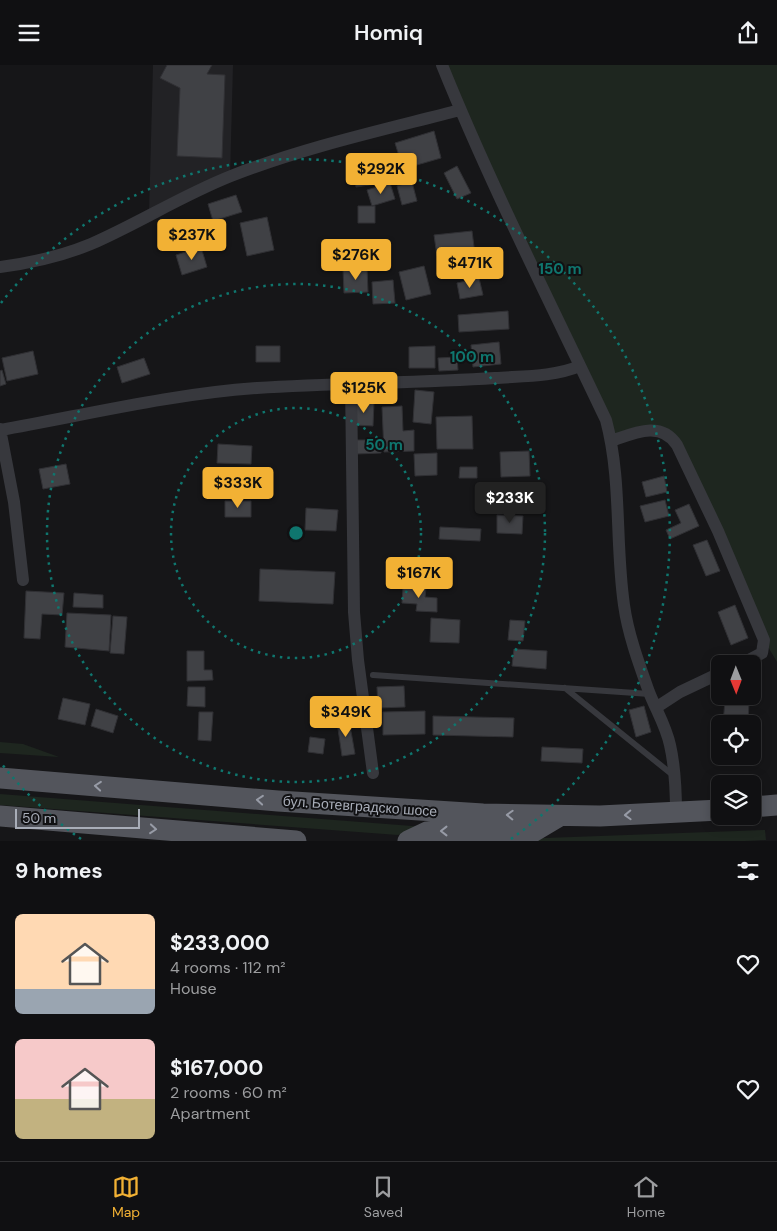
<!DOCTYPE html>
<html lang="en">
<head>
<meta charset="utf-8">
<style>
	:root { --surface:#101012; --page:#19191b; --text:#f1f3f6; --muted:#9c9d9f; --line:#303032; --accent:#f2b134 }
	body { margin:0; font-family:"DM Sans",sans-serif; background:var(--page); color:var(--text); height:100vh; display:flex; flex-direction:column; font-size:19px; white-space:nowrap }
	* { box-sizing:border-box; margin:0 }
	p { font-size:16px; color:var(--muted) }
	.icon { flex:none; width:28px; height:28px; fill:none; stroke:currentColor; stroke-width:2; stroke-linecap:round; stroke-linejoin:round }
	.map { position:relative; height:776px; overflow:hidden }
	.details { display:flex; flex-direction:column; background:var(--surface); flex:1 }
	.details>* { flex:none }
	.needle { width:32px; rotate:179deg }
	.controls { position:absolute; left:711px; top:590px; display:grid; gap:10px }
	.controls a { display:grid; place-items:center; width:50px; height:50px; border-radius:8px; background:var(--surface); box-shadow:0 2px 12px #0003,0 0 0 1px var(--line); font-size:25px }
	.scale { position:absolute; left:15px; bottom:12px; width:125px; box-sizing:border-box; padding-left:5px; border:2px solid #a8adb8; border-top:0; font-size:14px; line-height:18px; white-space:nowrap; color:#a8adb8; -webkit-text-stroke:4px #111113; paint-order:stroke }
	.price { position:absolute; translate:-50% -42px; padding:0 11px; border-radius:5px; background:var(--accent); color:#111; font-size:16px; line-height:32px; filter:drop-shadow(0 1px 2px #0008) }
	.price::after { content:''; position:absolute; left:50%; top:30px; width:15px; height:11px; margin-left:-8px; background:inherit; clip-path:polygon(0 0,100% 0,50% 100%) }
	.price.selected { background:#222; color:#fff }
	ul { padding:0; list-style:none }
	li { display:flex; align-items:center; gap:15px; height:125px; padding:0 15px }
	li span { display:grid; place-items:center; flex:none; width:140px; height:100px; border-radius:8px; color:#555 }
	li>.icon { margin-inline-start:auto }
	span .icon { width:60px; height:60px; fill:#fffc; stroke-width:1 }
	li b { font-size:21px }
	h2 { display:flex; justify-content:space-between; align-items:center; height:60px; padding:0 15px; font-size:21px }
	header { display:flex; justify-content:space-between; align-items:center; height:65px; padding:0 15px; background:var(--surface); font-size:22px; font-weight:600 }
	.tabs { display:flex; justify-content:space-around; align-items:center; height:70px; border-top:1px solid var(--line); background:var(--surface); font-size:14px; color:var(--muted) }
	.tabs a { display:grid; justify-items:center; gap:2px }
	.tabs .selected { color:var(--accent) }
	.map>svg:first-child { display:block }
	.built { fill:#222225 }
	.green { fill:#1e261f }
	.building { fill:#404145; stroke:#303034 }
	.lines { fill:none; stroke-linecap:round; stroke-linejoin:round }
	.lane { stroke:#37383d; stroke-width:6 }
	.street { stroke:#37383d; stroke-width:12 }
	.primary { stroke:#53555c; stroke-width:21 }
	.oneway { stroke:#979ba6 }
	.ring { fill:none; stroke:#0f766e; stroke-width:2.5; stroke-dasharray:2.5 5 }
	.labels { text-anchor:middle; stroke-width:4; stroke-linejoin:round; paint-order:stroke }
	.street-label { font-size:14px; fill:#a8adb8; stroke:#111113 }
	.centre { fill:#0f766e; stroke:#111113; stroke-width:2.5 }
	.ring-label { font-size:15px; text-anchor:middle; font-weight:bold; fill:#0f766e; stroke:#111113; stroke-width:4; stroke-linejoin:round; paint-order:stroke }
</style>
</head>
<body>
<header><svg class="icon" aria-label="menu" viewBox="0 0 24 24"><path d="M4 6h16M4 12h16M4 18h16"/></svg>Homiq<svg class="icon" aria-label="share" viewBox="0 0 24 24"><path d="M12 15V3M7 8l5-5 5 5M5 13v7h14v-7"/></svg></header>
<div class="map">
<svg width="777" height="776" viewBox="0 0 777 776">
	<rect width="100%" height="100%" fill="#161618"/>
	<path class="built" d="M153,0H233L230,112L149,150Z"/>
	<path class="green" d="M442,0H777V597L764,575L677,380L660,366L611,376Z
		M0,677L23,679L59,692L0,688Z
		M0,729L425,762L409,765L398,770L0,740Z
		M765,765L766,775L745,776H493L518,774Z"/>
	<path class="building" d="M167,0H212L207,9L225,10L222,93L177,91L180,23L160,13Z
		M434,66L441,93L403,104L395,78Z
		M373,100L376,119L356,122L353,103Z
		M457,101L471,128L457,134L444,108Z
		M412,117L417,136L402,140L397,121Z
		M390,118L395,134L372,141L367,125Z
		M236,130L242,147L213,156L208,139Z
		M358,141H375V158H358Z
		M267,152L274,185L247,191L240,158Z
		M472,166L476,197L451,199L450,190L437,191L434,170Z
		M201,182L207,202L182,210L176,190Z
		M424,201L431,229L406,235L399,207Z
		M367,203L368,227L344,228L343,204Z
		M479,213L483,230L460,234L457,218Z
		M393,215L395,238L373,239L372,217Z
		M508,246L509,264L459,267L458,250Z
		M499,277L501,299L473,302L471,280Z
		M256,281H280V297H256Z
		M435,281V303H409V282Z
		M33,286L38,309L7,316L2,293Z
		M457,292L458,305L439,306L438,293Z
		M144,293L150,309L122,318L117,302Z
		M2,305L6,319L0,321V306Z
		M415,325L434,327L431,359L413,357Z
		M355,337H374L373,361L355,360Z
		M402,341L403,366L414,365V386L384,387L382,342Z
		M472,351L473,384H437L436,352Z
		M356,375H380L381,388L356,389Z
		M218,379L252,381L251,399L217,398Z
		M529,386L530,411L501,412L500,387Z
		M437,388V410L415,411L414,389Z
		M66,399L70,419L43,424L39,404Z
		M460,402H477V413H459Z
		M664,411L667,427L646,432L642,417Z
		M665,435L669,451L645,457L640,441Z
		M225,436H251V452H225Z
		M689,439L699,461L670,474L666,465L681,458L675,445Z
		M306,443L338,445L336,466L305,465Z
		M497,450L523,451L522,469L497,468Z
		M440,462L481,464L480,476L439,474Z
		M707,475L720,506L706,511L693,480Z
		M260,504L335,507L333,539L259,536Z
		M403,522L426,523L425,532L437,533V547L416,546L417,539L402,538Z
		M26,526L64,528L62,550L42,549L40,574L24,573Z
		M74,528L103,530V543L73,542Z
		M735,540L748,573L731,580L718,547Z
		M67,548L111,550L109,586L65,582Z
		M113,551L127,552L124,589L110,588Z
		M431,553L460,555L459,578L430,577Z
		M510,555L525,556L523,576L508,575Z
		M514,584L547,586L546,604L512,601Z
		M187,586H204V605H212L213,615L187,616Z
		M404,621L405,642L378,643L377,622Z
		M188,622H205V642L187,641Z
		M63,633L90,639L85,660L58,654Z
		M725,635L749,637L748,659H723Z
		M644,641L651,667L636,672L629,645Z
		M96,644L118,651L113,668L91,661Z
		M425,646V669L383,670V647Z
		M199,647H213L211,676L198,675Z
		M433,651L514,653L513,672L433,670Z
		M349,655L355,689L342,691L337,657Z
		M310,672L325,674L323,689L308,687Z
		M542,682L583,684L582,698L541,696Z"/>
	<g class="lines">
		<path class="lane" d="M373,610L650,629
			M565,623L674,711"/>
		<path class="street" d="M442,0C491,121 550,237 606,355C622,415 615,478 624,540C628,569 639,599 649,627C656,645 666,661 670,680C675,702 676,725 676,748
			M0,202C31,198 62,191 91,179C139,158 183,130 231,111C305,82 383,65 460,45
			M351,318L354,547L358,595L373,708
			M0,364L14,437L23,515
			M0,365C85,350 171,329 257,323C336,318 416,318 495,313C523,311 553,312 580,301
			M611,376C634,368 661,355 677,380L718,466L764,575L762,588L741,599
			M657,642L680,627L720,608"/>
		<path class="primary" d="M0,713L278,736L483,749L600,751L720,745
			M752,742L777,740
			M0,751L296,776
			M408,776L427,767L438,766L531,768L558,752"/>
	</g>
	<defs><path id="oneway-chevron" d="M-2-3.5L2.5 0L-2 3.5" fill="none" stroke-width="1.6" stroke-linecap="round" stroke-linejoin="round" transform="scale(1.25)"/></defs>
	<g class="oneway">
		<use href="#oneway-chevron" transform="translate(98 721) rotate(-175)"/>
		<use href="#oneway-chevron" transform="translate(260 735) rotate(-175)"/>
		<use href="#oneway-chevron" transform="translate(510 750) rotate(-178)"/>
		<use href="#oneway-chevron" transform="translate(628 750) rotate(178)"/>
		<use href="#oneway-chevron" transform="translate(153 764) rotate(5)"/>
		<use href="#oneway-chevron" transform="translate(444 766) rotate(-180)"/>
	</g>
	<g class="ring">
		<circle cx="296" cy="468" r="125"/>
		<circle cx="296" cy="468" r="249"/>
		<path d="M81 774A374 374 0 0 1 1 698M1 238A374 374 0 1 1 511 774"/>
	</g>
	<g class="labels">
		<g class="street-label">
			<text transform="translate(360 741) rotate(4)" y="5">бул. Ботевградско шосе</text>
		</g>
	</g>
	<circle cx="296" cy="468" r="8" class="centre"/>
	<g class="ring-label">
		<text x="560" y="209">150 m</text>
		<text x="472" y="297">100 m</text>
		<text x="384" y="385">50 m</text>
	</g>
</svg>
<div class="controls">
<a><svg class="needle" viewBox="-14 -14 28 28"><path d="M0-13l5 13h-10z" fill="#e53935"/><path d="M0 13l5-13h-10z" fill="#9c9d9f"/></svg></a>
<a><svg class="icon" aria-label="locate" viewBox="0 0 24 24"><circle cx="12" cy="12" r="6"/><path d="M12 2v4M12 18v4M2 12h4M18 12h4"/></svg></a>
<a><svg class="icon" aria-label="layers" viewBox="0 0 24 24"><path d="M12 4l9 5-9 5-9-5zM3 14l9 5 9-5"/></svg></a>
</div>
<div class="scale">50 m</div>
<b class="price" style="left:381px;top:130px">$292K</b>
<b class="price" style="left:192px;top:196px">$237K</b>
<b class="price" style="left:356px;top:216px">$276K</b>
<b class="price" style="left:470px;top:224px">$471K</b>
<b class="price" style="left:364px;top:349px">$125K</b>
<b class="price" style="left:238px;top:444px">$333K</b>
<b class="price selected" style="left:510px;top:459px">$233K</b>
<b class="price" style="left:419px;top:534px">$167K</b>
<b class="price" style="left:346px;top:673px">$349K</b>
</div>
<section class="details">
<h2>9 homes<svg class="icon" aria-label="filters" viewBox="0 0 24 24"><path d="M4 7h16M4 17h16"/><circle cx="9" cy="7" r="2"/><circle cx="15" cy="17" r="2"/></svg></h2>
<ul>
<li><span style="background:linear-gradient(#ffd9b3 75%,#9aa5b1 0)"><svg class="icon" aria-label="home" viewBox="0 0 24 24"><path d="M3 11l9-7 9 7M6 9v11h12V9"/></svg></span><div><b>$233,000</b><p>4 rooms · 112 m²</p><p>House</p></div><svg class="icon" aria-label="heart" viewBox="0 0 24 24"><path d="M12 20l-8-8c-3-5 5-10 8-4 3-6 11-1 8 4z"/></svg></li>
<li><span style="background:linear-gradient(#f6c9c9 60%,#c2b280 0)"><svg class="icon" aria-label="home" viewBox="0 0 24 24"><path d="M3 11l9-7 9 7M6 9v11h12V9"/></svg></span><div><b>$167,000</b><p>2 rooms · 60 m²</p><p>Apartment</p></div><svg class="icon" aria-label="heart" viewBox="0 0 24 24"><path d="M12 20l-8-8c-3-5 5-10 8-4 3-6 11-1 8 4z"/></svg></li>
</ul>
</section>
<nav class="tabs">
<a class="selected"><svg class="icon" aria-label="map" viewBox="0 0 24 24"><path d="M3 6l6-2 6 2 6-2v14l-6 2-6-2-6 2zM9 4v14M15 6v14"/></svg>Map</a>
<a><svg class="icon" aria-label="saved" viewBox="0 0 24 24"><path d="M7 4h10v16l-5-4-5 4z"/></svg>Saved</a>
<a><svg class="icon" aria-label="home" viewBox="0 0 24 24"><path d="M3 11l9-7 9 7M6 9v11h12V9"/></svg>Home</a>
</nav>
</body>
</html>
